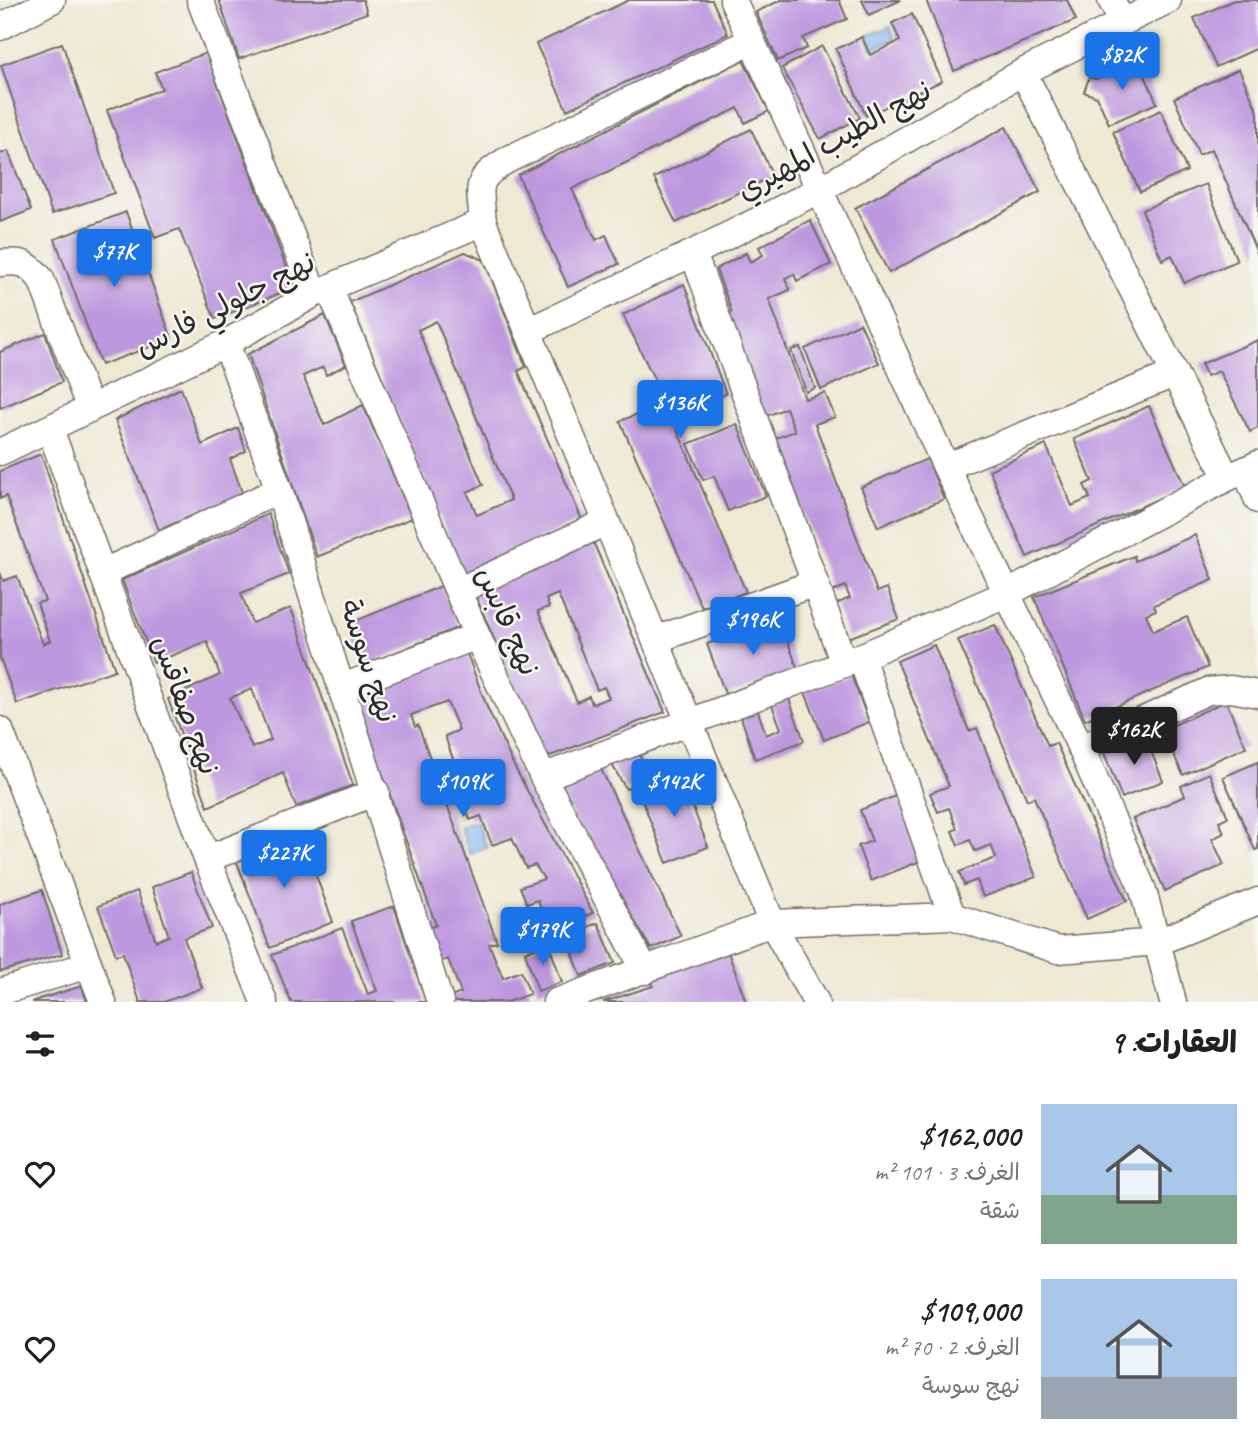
<!DOCTYPE html>
<html lang="ar">
<head>
<meta charset="utf-8">
<style>
	:root { --surface:#fff; --page:#f6f6f6; --text:#202124; --muted:#757577; --accent:#1a73e8 }
	body { margin:0; font-family:Caveat,"Playpen Sans Arabic",sans-serif; background:var(--page); color:var(--text); direction:rtl; height:100vh; display:flex; flex-direction:column; font-size:26px; white-space:nowrap }
	* { box-sizing:border-box; margin:0 }
	p { font-size:23px; color:var(--muted) }
	.icon { flex:none; width:38px; height:38px; fill:none; stroke:currentColor; stroke-width:2; stroke-linecap:round; stroke-linejoin:round }
	.map { position:relative; height:1002px; overflow:hidden; direction:ltr }
	.drawer { display:flex; flex-direction:column; background:var(--surface); flex:1 }
	.drawer>* { flex:none }
	.price { position:absolute; translate:-50% -60px; padding:0 16px; border-radius:7px; background:var(--accent); color:#fff; font-size:23px; line-height:46px; filter:drop-shadow(0 2px 4px #0008) }
	.price::after { content:''; position:absolute; left:50%; top:42px; width:21px; height:16px; margin-left:-10px; background:inherit; clip-path:polygon(0 0,100% 0,50% 100%) }
	.price.selected { background:#222; color:#fff }
	ul { padding:0; list-style:none }
	li { display:flex; align-items:center; gap:21px; height:175px; padding:0 21px }
	li span { display:grid; place-items:center; flex:none; width:196px; height:140px; border-radius:0px; color:#555 }
	li>.icon { margin-inline-start:auto }
	span .icon { width:84px; height:84px; fill:#fffc; stroke-width:1 }
	li b { font-size:30px }
	h2 { display:flex; justify-content:space-between; align-items:center; height:84px; padding:0 21px; font-size:30px }
	.map>svg:first-child { display:block }
	.water { fill:#87b6f2; stroke:#59708e; stroke-width:2 }
	.building { fill:#be98df; fill-rule:evenodd }
	.lines { fill:none; stroke-linecap:round; stroke-linejoin:round }
	.minor-casing { stroke:#6f6e66; stroke-width:29 }
	.minor { stroke:#fff; stroke-width:26 }
	.labels { text-anchor:middle; stroke-width:5; stroke-linejoin:round; paint-order:stroke }
	.street-label { font-size:30px; fill:#2b2b2b; stroke:#f6f6f2 }
</style>
</head>
<body>
<div class="map">
<svg width="1258" height="1002" viewBox="0 0 1258 1002">
	<rect width="100%" height="100%" fill="#f6f6f2"/>
	<filter id="ink" filterUnits="userSpaceOnUse"><feTurbulence type="fractalNoise" baseFrequency=".0143" numOctaves="2"/><feDisplacementMap in="SourceGraphic" scale="14" xChannelSelector="R" yChannelSelector="G"/><feConvolveMatrix kernelMatrix="1 2 1 2 8 2 1 2 1" color-interpolation-filters="sRGB"/></filter>
	<filter id="wash" filterUnits="userSpaceOnUse"><feTurbulence type="fractalNoise" baseFrequency=".00686" numOctaves="4" result="noise"/><feDisplacementMap in="SourceGraphic" scale="28" xChannelSelector="R" yChannelSelector="G"/><feGaussianBlur stdDeviation="1.57" result="paint"/><feColorMatrix in="noise" values="0 0 0 0 0 0 0 0 0 0 0 0 0 0 0 0 0 1.4 0 .05"/><feComposite in="paint" operator="in"/></filter>
	<g filter="url(#wash)">
		<rect width="100%" height="100%" fill="#ede9d3"/>
		<path class="water" d="M890,26L895,39L872,49L867,36Z
			M477,821L487,848L470,854L460,827Z"/>
		<g id="blocks">
			<path class="building" d="M219,0H363L367,13L239,59Z
				M629,0H712L728,34L567,110L536,44Z
				M781,0H839L847,19L803,38L807,48L778,61L756,12Z
				M862,0H901L869,15Z
				M926,0H1067L1076,20L954,71Z
				M1234,0H1258V48L1216,67L1194,18Z
				M912,14L942,81L866,116L836,49L862,37L870,55L900,41L892,23Z
				M62,43L114,193L52,214L1,65Z
				M822,46L860,118L820,139L782,68Z
				M206,53L294,288L215,319L179,229L155,238L107,110L162,89L155,72Z
				M743,60L769,111L745,123L738,108L572,189L596,240L606,235L619,264L568,287L518,175Z
				M1139,62L1157,103L1109,124L1097,97L1084,92L1089,78L1096,79Z
				M1239,69L1258,112V255L1212,149L1199,155L1174,98Z
				M1161,110L1187,171L1140,192L1113,132Z
				M1006,127L1040,192L889,273L855,208Z
				M751,129L773,176L676,223L654,178Z
				M8,151L31,210L0,222V154Z
				M1206,184L1237,261L1184,283L1172,255L1162,260L1142,210Z
				M126,212L172,339L101,365L55,239Z
				M810,220L831,264L797,281L794,274L785,278L790,290L769,299L805,399L825,393L835,417L815,424L877,592L887,588L899,619L848,638L836,604L850,598L845,586L832,592L776,438L795,431L786,408L764,417L728,314L732,312L716,269L746,253L750,262L763,255L759,247Z
				M465,252L484,260L526,367L518,371L582,520L464,574L350,302ZM436,321L511,500L477,515L467,492L483,485L418,330Z
				M684,284L726,394L671,415L746,592L702,608L620,421L666,403L623,315Z
				M325,315L346,365L326,375L323,367L303,376L324,425L363,405L412,518L317,557L248,354Z
				M860,323L879,363L821,390L805,349Z
				M45,333L62,382L0,408V352Z
				M1258,340V428L1250,432L1219,371L1207,376L1201,364Z
				M800,347L815,388L806,392L791,350Z
				M181,388L202,445L238,428L246,451L230,459L243,495L159,530L115,420Z
				M1149,406L1185,487L1027,557L989,470L1046,445L1072,506L1090,498L1084,485L1092,481L1074,439Z
				M737,424L766,496L728,511L714,476L703,480L688,444Z
				M41,454L115,670L17,704L0,658V572L3,581L17,576L43,644L50,641L37,603L45,601L6,496L0,499V471Z
				M927,459L944,499L878,527L861,487Z
				M268,514L289,574L241,593L252,623L291,608L353,785L296,807L283,773L208,807L168,699L220,675L207,641L154,663L122,580ZM252,689L271,740L252,748L230,698Z
				M1195,535L1213,580L1154,605L1156,610L1146,614L1153,631L1187,617L1208,667L1085,720L1034,597L1134,556L1135,561Z
				M592,539L665,712L545,758L474,592ZM558,594L597,690L604,687L609,698L592,704L589,696L577,702L538,611L549,607L546,599Z
				M441,586L459,627L364,665L348,624Z
				M779,617L798,670L726,696L707,644Z
				M995,625L1048,746L1056,743L1127,901L1087,919L1034,797L1027,800L958,640Z
				M934,645L969,731L977,728L1036,877L983,897L977,880L964,885L959,872L996,858L991,845L975,851L970,840L958,845L952,831L957,829L949,808L938,812L930,793L949,786L897,661Z
				M466,651L487,707L514,766L593,913L548,930L538,900L527,904L520,887L544,879L535,865L526,868L512,838L492,845L481,816L470,820L459,787L462,785L445,736L459,730L447,702L411,715L415,727L418,725L497,942L489,944L503,978L521,971L530,994L507,1002H452L451,997L461,993L448,959L439,962L427,929L436,925L354,694Z
				M851,675L869,722L824,740L805,692Z
				M789,699L804,741L755,759L741,717L758,711L766,735L781,729L772,705Z
				M1226,701L1246,747L1183,775L1163,730Z
				M1145,736L1163,781L1122,798L1104,753Z
				M639,753L649,781L626,789L611,763Z
				M1258,762V849L1255,850L1223,777Z
				M600,767L681,936L651,949L556,787Z
				M1209,773L1228,817L1219,821L1224,833L1212,839L1224,865L1165,891L1133,819L1185,796L1181,786Z
				M681,776L708,847L667,863L639,792Z
				M898,795L923,860L871,881L858,846L872,841L860,810Z
				M300,832L333,922L270,948L235,857Z
				M191,872L212,928L184,938L202,988L164,1002H140L123,953L116,955L98,906L137,891L156,941L169,936L152,887Z
				M42,890L62,954L0,972V904Z
				M394,906L426,1002H291L272,955L342,928L368,994L377,991L351,921Z
				M598,923L615,963L581,976L566,935Z
				M548,942L562,982L538,991L525,952Z
				M728,952L746,1002H603L653,986L651,978Z
				M82,986L87,1002H33V1001Z"/>
		</g>
	</g>
	<g filter="url(#ink)">
		<use href="#blocks" fill-opacity="0" stroke="#6f6e66" stroke-width="2"/>
		<g class="lines">
			<defs>
				<path id="minor" d="M200,0L314,294
					M733,0L946,467L1081,748L1143,890L1173,1002
					M1111,0L1123,23
					M0,27L52,0
					M751,41L507,160C473,181 480,185 483,222L772,923L816,1002
					M1023,72L1227,478
					M0,263C21,261 27,262 41,279L90,409
					M329,288L477,636L543,777L645,971
					M528,331L693,253L819,190L1023,72L1168,0
					M226,343L279,490L440,1002
					M50,429L207,859L264,1002
					M0,452L226,343L314,294L483,222
					M946,467L1174,374
					M1245,470L1258,500
					M102,573L279,490
					M815,583L844,664
					M458,591L606,522
					M655,640L815,583L693,253
					M861,657L952,916
					M343,687L477,636
					M0,730L103,1002
					M1081,748L1208,691L1231,689L1258,694
					M543,777L844,664L1006,594L1227,478L1258,464
					M207,859L376,792
					M0,992L88,965
					M556,1002L772,923L952,916L1058,950L1158,942L1258,901"/>
			</defs>
			<use href="#minor" class="minor-casing"/>
			<use href="#minor" class="minor"/>
		</g>
	</g>
	<g class="labels">
		<g class="street-label">
			<text transform="translate(834 140) rotate(-29)" y="10">نهج الطيب المهيري</text>
			<text transform="translate(225 304) rotate(-27)" y="10">نهج جلولي فارس</text>
			<text transform="translate(508 621) rotate(66)" y="10">نهج قابس</text>
			<text transform="translate(369 661) rotate(72)" y="10">نهج سوسة</text>
			<text transform="translate(186 705) rotate(70)" y="10">نهج صفاقس</text>
		</g>
	</g>
</svg>
<b class="price" style="left:1122px;top:92px">$82K</b>
<b class="price" style="left:114px;top:289px">$77K</b>
<b class="price" style="left:680px;top:440px">$136K</b>
<b class="price" style="left:753px;top:657px">$196K</b>
<b class="price selected" style="left:1134px;top:767px">$162K</b>
<b class="price" style="left:463px;top:819px">$109K</b>
<b class="price" style="left:674px;top:819px">$142K</b>
<b class="price" style="left:284px;top:890px">$227K</b>
<b class="price" style="left:543px;top:967px">$179K</b>
</div>
<section class="drawer">
<h2>العقارات: 9<svg class="icon" aria-label="filters" viewBox="0 0 24 24"><path d="M4 7h16M4 17h16"/><circle cx="9" cy="7" r="2"/><circle cx="15" cy="17" r="2"/></svg></h2>
<ul>
<li><span style="background:linear-gradient(#a9c7e8 65%,#7fa58c 0)"><svg class="icon" aria-label="home" viewBox="0 0 24 24"><path d="M3 11l9-7 9 7M6 9v11h12V9"/></svg></span><div><b>$162,000</b><p>الغرف: 3 · 101 m²</p><p>شقة</p></div><svg class="icon" aria-label="heart" viewBox="0 0 24 24"><path d="M12 20l-8-8c-3-5 5-10 8-4 3-6 11-1 8 4z"/></svg></li>
<li><span style="background:linear-gradient(#a9c7e8 70%,#9aa5b1 0)"><svg class="icon" aria-label="home" viewBox="0 0 24 24"><path d="M3 11l9-7 9 7M6 9v11h12V9"/></svg></span><div><b>$109,000</b><p>الغرف: 2 · 70 m²</p><p>نهج سوسة</p></div><svg class="icon" aria-label="heart" viewBox="0 0 24 24"><path d="M12 20l-8-8c-3-5 5-10 8-4 3-6 11-1 8 4z"/></svg></li>
</ul>
</section>
</body>
</html>
